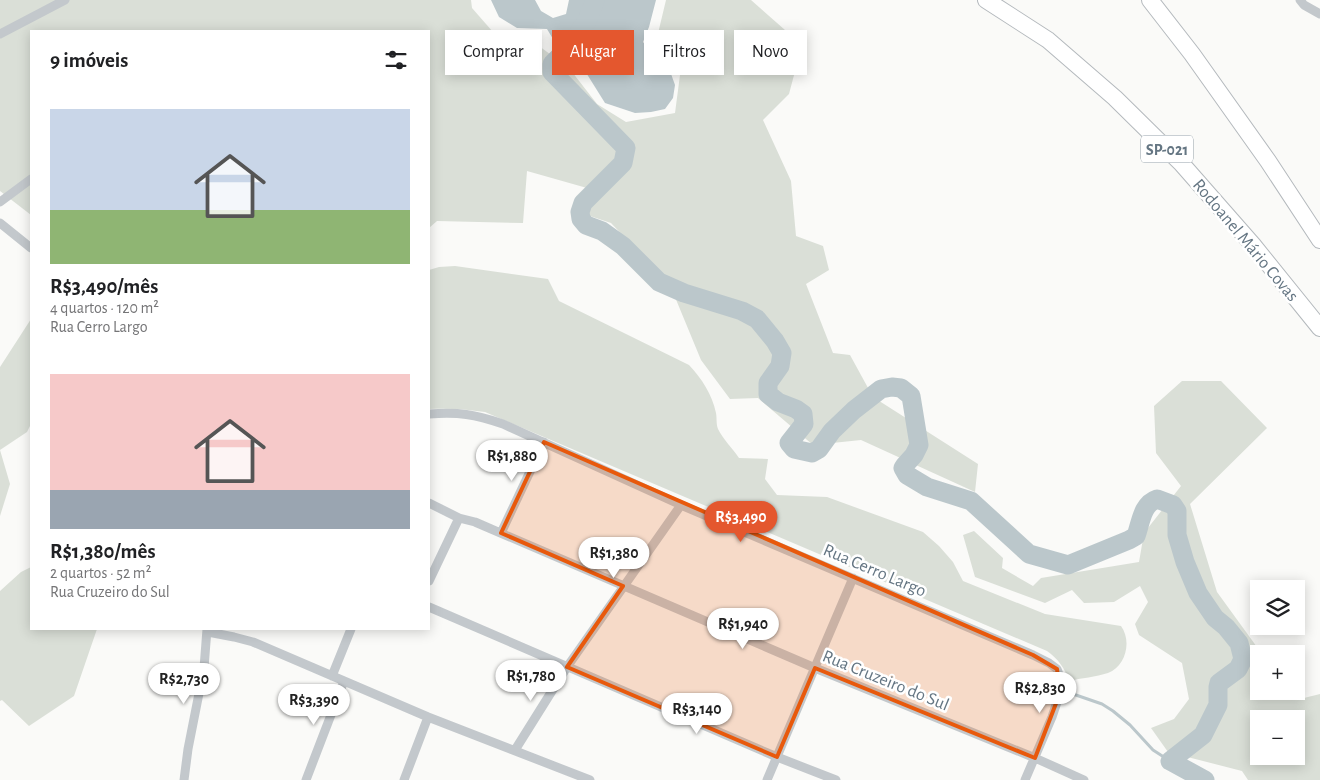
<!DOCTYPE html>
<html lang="pt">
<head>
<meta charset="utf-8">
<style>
	:root { --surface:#fff; --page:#f6f6f6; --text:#202124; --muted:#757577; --accent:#e4572e }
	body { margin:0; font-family:"Alegreya Sans",sans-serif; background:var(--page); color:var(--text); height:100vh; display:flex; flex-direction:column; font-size:19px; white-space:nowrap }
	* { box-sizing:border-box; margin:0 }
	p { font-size:16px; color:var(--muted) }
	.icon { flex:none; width:28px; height:28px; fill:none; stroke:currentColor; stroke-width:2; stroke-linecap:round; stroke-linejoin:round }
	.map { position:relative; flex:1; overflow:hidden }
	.sheet { position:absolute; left:30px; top:30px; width:400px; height:600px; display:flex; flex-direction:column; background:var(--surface); border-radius:0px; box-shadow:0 2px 12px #0003 }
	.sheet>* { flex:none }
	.guide { position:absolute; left:445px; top:30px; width:475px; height:45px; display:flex; gap:10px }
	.tools { position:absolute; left:1250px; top:580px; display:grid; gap:10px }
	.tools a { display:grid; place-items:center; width:55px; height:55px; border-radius:0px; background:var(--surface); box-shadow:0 2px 12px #0003; font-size:25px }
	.price { position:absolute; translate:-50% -42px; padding:0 11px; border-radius:18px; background:#fff; color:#222; font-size:16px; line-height:32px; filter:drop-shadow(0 1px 2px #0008) }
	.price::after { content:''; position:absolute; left:50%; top:30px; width:15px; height:11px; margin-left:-8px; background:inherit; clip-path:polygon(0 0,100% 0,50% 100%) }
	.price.current { background:var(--accent); color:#fff }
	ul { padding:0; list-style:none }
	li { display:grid; align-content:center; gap:10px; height:265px; padding:0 20px }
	li span { display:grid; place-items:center; height:155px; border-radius:0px; color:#555 }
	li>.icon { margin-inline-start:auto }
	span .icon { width:90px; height:90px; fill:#fffc; stroke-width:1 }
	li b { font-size:21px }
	h2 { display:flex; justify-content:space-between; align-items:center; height:60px; padding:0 20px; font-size:21px }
	.pill { padding:0 18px; border-radius:0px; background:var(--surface); box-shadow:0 2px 12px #0003; font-size:18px; line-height:45px }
	.pill.current { background:var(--accent); color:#fff }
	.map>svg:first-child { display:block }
	.green { fill:#dadfd7; fill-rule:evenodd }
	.water { fill:#bbc7cb }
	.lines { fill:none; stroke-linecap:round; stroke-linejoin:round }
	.stream { stroke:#bbc7cb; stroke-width:3 }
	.river { stroke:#bbc7cb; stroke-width:19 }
	.motorway-casing { stroke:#b4b9bd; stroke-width:18 }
	.minor { stroke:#c3c8cc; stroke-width:9 }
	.motorway { stroke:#fff; stroke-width:16 }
	.marked { fill:#e8590c; fill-opacity:0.2; stroke:#e8590c; stroke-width:4; stroke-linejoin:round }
	.labels { text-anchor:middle; stroke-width:5; stroke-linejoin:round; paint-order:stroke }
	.shield { fill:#fff; stroke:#939fa8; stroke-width:1 }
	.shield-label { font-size:16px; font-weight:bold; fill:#657683 }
	.street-label { font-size:18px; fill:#657683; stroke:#fff }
</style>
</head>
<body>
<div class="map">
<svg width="1320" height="780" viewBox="0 0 1320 780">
	<rect width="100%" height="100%" fill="#fafaf8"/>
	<path class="green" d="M0,0H471L472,8L507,48L539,46L569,68L597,104L626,122L675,113L680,75L655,46L666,0H751L802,45L789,94L763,120L791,181L796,236L823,246L829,270L806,284L833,353L850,355L873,397L978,464L975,492L861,440L813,445L758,398L730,399L701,360L670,285L611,223L587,215V188L527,171L523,223L437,221L429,228V31H31V215L0,191Z
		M455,266L548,279L559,301L689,365C702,379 712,394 716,413C717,418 716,424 718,429C723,439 733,449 739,458L768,459L765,479L777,495L827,497L923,532L939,546L953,562L963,581L1045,614L1121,626C1132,641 1126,666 1108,673C1096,677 1081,678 1069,681C1065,668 1058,659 1047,651L485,412C466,409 448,408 429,409V270L439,267Z
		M31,319V424L27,432L0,450L10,484L0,516V367Z
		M1182,381H1221L1267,428L1190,504L1217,592L1262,654H1259V691H1290L1296,700L1320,694V780H1248L1242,771L1168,752L1151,728L1174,719L1189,699L1182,663L1139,635L1135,624L1148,602L1140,586L1114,602L1084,603L1072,590L1045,603L975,577L963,535L974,531L1003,558L1002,568L1033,586L1041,578L1139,562L1144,533L1181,486L1156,453L1154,406ZM1259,719H1296V756H1259Z
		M31,567V629H97L74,696L29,726L2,700L0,701V591L21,572Z"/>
	<path class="water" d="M491,0H535L541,11L553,18L566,14L569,0H656L649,27L643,42L655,57L670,71L675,85L673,98L665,109L651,112L635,113L605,103L580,63L562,49L553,39L547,29L517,28L499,17Z"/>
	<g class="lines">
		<path class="stream" d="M1073,694L1102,704L1113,711L1130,725L1153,750L1170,761"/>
		<path class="river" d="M595,0L587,21L565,51L552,64V72L626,148L623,163L583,203L580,212L581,219L586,225L602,231L623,246L659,282L684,293L742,311L757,319L775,341L782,353L780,366L768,383V394L778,402L796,409L803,414L804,424L789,443L794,449L812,453L819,449L832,431L854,410L881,389L892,387L901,388L911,396L919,445L914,455L905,465L903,468L907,475L927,487L971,501L1029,554L1068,565L1129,540L1136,536C1141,522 1142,504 1157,499L1173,505L1177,511V535L1185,562L1198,593L1215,618L1226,627L1239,643L1243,659L1238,669L1219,683L1218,687V705L1203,735L1170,761L1205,780"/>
		<defs>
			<path id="motorway" d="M986,0L1048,40L1115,98L1181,163L1253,245L1320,328
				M1150,0L1192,54L1268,161L1320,240"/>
		</defs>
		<use href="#motorway" class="motorway-casing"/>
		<path class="minor" d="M1300,0L1304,5L1320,14
			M0,34L65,0
			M0,202L31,179
			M0,223L31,248
			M429,414C459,412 474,414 503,424L681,505L1033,655L1049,663L1057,669L1060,677L1061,682L1060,693L1052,717L1025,780
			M429,503L459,518L475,522L815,668L1035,758L1084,780
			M501,533L544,442
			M429,581L459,518
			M429,607L777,757L836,780
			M208,632L234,637L253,642L428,717L590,780
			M332,676L351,629
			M515,750L567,667L681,505
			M184,780L188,749L204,668L207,629
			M306,780L344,681
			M404,780L428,717
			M767,780L853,578"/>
		<use href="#motorway" class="motorway"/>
	</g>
	<path class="marked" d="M544,442L1033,655L1057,669L1060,693L1035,758L815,668L777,757L567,667L623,586L501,533Z"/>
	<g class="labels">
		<rect class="shield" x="1141" y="135.5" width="52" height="27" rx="4"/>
		<g class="shield-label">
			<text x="1167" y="155">SP-021</text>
		</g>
		<g class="street-label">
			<text transform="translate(1246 240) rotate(50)" y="6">Rodoanel Mário Covas</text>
			<text transform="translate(875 570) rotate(23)" y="6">Rua Cerro Largo</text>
			<text transform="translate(886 680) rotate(22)" y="6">Rua Cruzeiro do Sul</text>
		</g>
	</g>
</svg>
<div class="tools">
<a><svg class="icon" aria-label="layers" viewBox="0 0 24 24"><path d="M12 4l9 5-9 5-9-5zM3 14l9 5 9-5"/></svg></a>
<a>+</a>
<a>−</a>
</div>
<b class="price" style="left:512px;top:482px">R$1,880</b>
<b class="price current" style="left:741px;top:543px">R$3,490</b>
<b class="price" style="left:614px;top:579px">R$1,380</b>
<b class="price" style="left:743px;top:650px">R$1,940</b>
<b class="price" style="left:531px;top:702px">R$1,780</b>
<b class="price" style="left:184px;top:705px">R$2,730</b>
<b class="price" style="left:1040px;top:714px">R$2,830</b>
<b class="price" style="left:314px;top:726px">R$3,390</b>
<b class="price" style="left:697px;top:735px">R$3,140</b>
<div class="guide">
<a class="pill">Comprar</a>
<a class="pill current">Alugar</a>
<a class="pill">Filtros</a>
<a class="pill">Novo</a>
</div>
<section class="sheet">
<h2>9 imóveis<svg class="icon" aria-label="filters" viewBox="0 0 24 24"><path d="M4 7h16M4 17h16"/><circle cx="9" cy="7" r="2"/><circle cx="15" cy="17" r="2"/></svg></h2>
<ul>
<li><span style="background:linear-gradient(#c9d6e8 65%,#8fb573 0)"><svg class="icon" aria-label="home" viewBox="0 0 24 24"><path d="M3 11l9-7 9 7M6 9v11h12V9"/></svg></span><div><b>R$3,490/mês</b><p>4 quartos · 120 m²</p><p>Rua Cerro Largo</p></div></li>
<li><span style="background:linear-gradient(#f6c9c9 75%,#9aa5b1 0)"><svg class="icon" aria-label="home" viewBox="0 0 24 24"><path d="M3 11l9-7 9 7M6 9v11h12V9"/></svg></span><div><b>R$1,380/mês</b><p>2 quartos · 52 m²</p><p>Rua Cruzeiro do Sul</p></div></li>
</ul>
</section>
</div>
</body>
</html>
